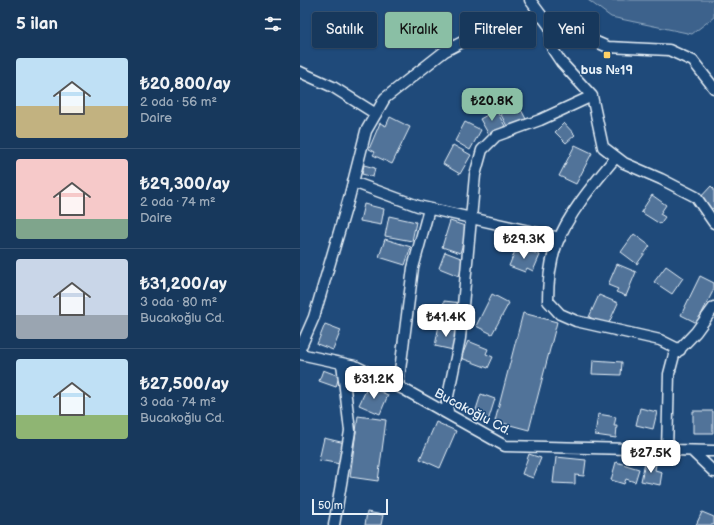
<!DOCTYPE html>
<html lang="tr">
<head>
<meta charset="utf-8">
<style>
	:root { --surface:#17385c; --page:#203f62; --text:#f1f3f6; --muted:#9eacbb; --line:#365272; --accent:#8abfa5 }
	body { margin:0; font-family:"Balsamiq Sans",sans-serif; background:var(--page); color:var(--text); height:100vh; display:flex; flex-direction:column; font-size:15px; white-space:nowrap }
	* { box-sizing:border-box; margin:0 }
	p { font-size:13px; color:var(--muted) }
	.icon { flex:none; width:22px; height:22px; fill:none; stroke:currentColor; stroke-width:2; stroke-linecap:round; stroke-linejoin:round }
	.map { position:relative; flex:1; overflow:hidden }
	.sheet { display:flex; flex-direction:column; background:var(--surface); width:300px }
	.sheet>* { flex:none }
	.top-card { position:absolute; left:12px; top:12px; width:342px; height:36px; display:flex; gap:8px }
	.scale { position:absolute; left:12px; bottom:10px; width:76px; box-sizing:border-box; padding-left:4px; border:2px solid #e8f1f8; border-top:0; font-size:11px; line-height:14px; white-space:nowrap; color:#e8f1f8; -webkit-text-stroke:3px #1f4a7a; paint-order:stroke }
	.price { position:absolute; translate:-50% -34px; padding:0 9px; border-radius:8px; background:#fff; color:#222; font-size:13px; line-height:26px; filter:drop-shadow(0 1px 2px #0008) }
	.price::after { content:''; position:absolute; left:50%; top:24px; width:12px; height:9px; margin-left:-6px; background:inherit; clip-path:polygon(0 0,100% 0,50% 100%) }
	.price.active { background:var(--accent); color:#111 }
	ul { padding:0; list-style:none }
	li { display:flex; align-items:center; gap:12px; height:100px; padding:0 16px }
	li+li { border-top:1px solid var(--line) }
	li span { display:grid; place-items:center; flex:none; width:112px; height:80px; border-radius:4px; color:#555 }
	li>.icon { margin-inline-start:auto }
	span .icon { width:48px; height:48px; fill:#fffc; stroke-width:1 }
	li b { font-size:17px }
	h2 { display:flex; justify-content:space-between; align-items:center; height:48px; padding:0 16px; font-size:17px }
	.tag { padding:0 14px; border-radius:4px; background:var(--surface); box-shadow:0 1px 3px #0004,0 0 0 1px var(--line); font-size:14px; line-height:36px }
	.tag.active { background:var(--accent); color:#111 }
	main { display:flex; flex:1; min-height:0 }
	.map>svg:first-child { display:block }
	.green { fill:#3c628c; stroke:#92aac2 }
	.building { fill:#517399; stroke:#e8f1f8 }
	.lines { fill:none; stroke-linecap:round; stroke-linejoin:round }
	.minor-casing { stroke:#e8f1f8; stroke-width:13 }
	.minor { stroke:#1f4a7a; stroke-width:10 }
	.poi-dot { fill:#ffd166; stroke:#1f4a7a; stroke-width:1.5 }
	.labels { text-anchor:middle; stroke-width:3; stroke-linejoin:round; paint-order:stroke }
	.poi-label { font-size:13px; font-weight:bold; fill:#e8f1f8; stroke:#1f4a7a }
	.street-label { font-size:13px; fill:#e8f1f8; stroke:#1f4a7a }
</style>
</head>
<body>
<main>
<section class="sheet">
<h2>5 ilan<svg class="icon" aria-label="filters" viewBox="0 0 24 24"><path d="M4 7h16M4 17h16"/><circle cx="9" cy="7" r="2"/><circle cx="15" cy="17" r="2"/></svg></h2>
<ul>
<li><span style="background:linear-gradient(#bfe0f5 60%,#c2b280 0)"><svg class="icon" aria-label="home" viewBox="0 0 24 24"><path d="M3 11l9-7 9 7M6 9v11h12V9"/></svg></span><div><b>₺20,800/ay</b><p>2 oda · 56 m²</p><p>Daire</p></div></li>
<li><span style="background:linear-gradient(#f6c9c9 75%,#7fa58c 0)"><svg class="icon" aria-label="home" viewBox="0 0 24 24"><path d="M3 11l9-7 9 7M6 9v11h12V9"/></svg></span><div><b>₺29,300/ay</b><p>2 oda · 74 m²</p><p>Daire</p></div></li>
<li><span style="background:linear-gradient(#c9d6e8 70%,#9aa5b1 0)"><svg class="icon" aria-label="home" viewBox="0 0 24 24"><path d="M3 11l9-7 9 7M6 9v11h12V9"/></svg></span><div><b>₺31,200/ay</b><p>3 oda · 80 m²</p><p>Bucakoğlu Cd.</p></div></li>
<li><span style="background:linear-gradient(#bfe0f5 70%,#8fb573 0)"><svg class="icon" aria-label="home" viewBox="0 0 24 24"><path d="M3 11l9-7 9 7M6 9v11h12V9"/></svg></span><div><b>₺27,500/ay</b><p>3 oda · 74 m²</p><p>Bucakoğlu Cd.</p></div></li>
</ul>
</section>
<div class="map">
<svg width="414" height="525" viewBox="0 0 414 525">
	<rect width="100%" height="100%" fill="#1f4a7a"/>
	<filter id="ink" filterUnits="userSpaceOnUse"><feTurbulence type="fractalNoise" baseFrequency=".025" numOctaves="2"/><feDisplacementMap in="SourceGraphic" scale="8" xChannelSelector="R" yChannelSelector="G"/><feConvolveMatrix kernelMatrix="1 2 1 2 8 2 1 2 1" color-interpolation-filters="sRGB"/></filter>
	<g filter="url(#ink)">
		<path class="green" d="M288,0H414V17L392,34L311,17Z"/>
		<path class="building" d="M217,102L226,119L208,128L199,111Z
			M196,110L205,126L189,135L180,119Z
			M90,117L110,127L92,164L73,155L75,152L69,149L80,123L86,126Z
			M165,122L181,130L170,150L155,141Z
			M264,123L275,135L266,143L255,132Z
			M153,145L171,155L160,174L143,164Z
			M275,145L292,153L276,184L259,176Z
			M64,165L75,168L73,177L62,174Z
			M411,186L414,189V207L411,210L399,199Z
			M352,195L366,205L360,214L365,217L360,224L341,212Z
			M64,204L84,209L81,225L60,221Z
			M89,216L116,222L112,241L85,236Z
			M150,221L168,227L160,253L142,247Z
			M334,234L350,246L337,264L321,252Z
			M85,239L111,247L105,265L79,257Z
			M217,246L240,255L233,271L227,268L225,272L209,266Z
			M145,252L166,260L159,276L139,268Z
			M317,264L336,272L326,296L316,292L318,289L308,285Z
			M366,266L383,278L372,294L354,282Z
			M400,276L414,283V289L397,323L381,315Z
			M192,294L209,303L192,334L176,326Z
			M299,295L318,303L308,325L289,317Z
			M144,301L162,303L159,322L141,319Z
			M223,313L257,322L229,430L195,421Z
			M25,324L41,330L33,350L17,344Z
			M139,325L157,329L153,350L135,346Z
			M168,341L188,349L186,354L193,357L188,368L161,358Z
			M293,360L322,362L321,375L292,374Z
			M23,370L39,376L36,387L19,381Z
			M68,386L88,395L80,414L59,405Z
			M181,394L195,399L188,421L174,416Z
			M340,408L357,412L353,429L336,425Z
			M393,411H413V433H393Z
			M298,414L316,417L314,426H317L316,438L295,435Z
			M58,416L86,420L78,481L50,477Z
			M136,422L156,431L140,468L120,459Z
			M24,438L45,443L40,464L19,460Z
			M229,454L241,458L233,478L222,474Z
			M256,457L286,460L284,476L275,475V484L253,483Z
			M316,462L339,469L335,482L326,479L324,484L311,480Z
			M345,462L356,464L355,470L362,472L360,485L341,481Z
			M67,512L83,515L81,525H65Z
			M402,512L414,517V525H396Z"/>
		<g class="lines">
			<defs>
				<path id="minor" d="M230,0L250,27L253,50L261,62L292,96L303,147L324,163L361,179L396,197L414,223
					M250,27L269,26L287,38L308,47L369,50L393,61L414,88
					M0,72L33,87L76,114
					M316,157C295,182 267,215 256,246C250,263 248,283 248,301L260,314L276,321L360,340L380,350
					M53,182L118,206L260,238
					M0,349L14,317L49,198L66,131L85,98L145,51L203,21L242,16
					M0,354L55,366L105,390L205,446L414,451
					M98,386L113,268L129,209
					M148,413L147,401L160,338L175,175L182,150L196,136L240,120L292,96
					M367,450L369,374L374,355L396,332L414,307
					M392,451L414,472
					M34,525L50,431L42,363"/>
			</defs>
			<use href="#minor" class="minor-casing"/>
			<use href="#minor" class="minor"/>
		</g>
	</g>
	<rect class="poi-dot" x="303" y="51" width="8" height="8" rx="2"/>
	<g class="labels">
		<g class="poi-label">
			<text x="307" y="74">bus №19</text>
		</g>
		<g class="street-label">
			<text transform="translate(173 411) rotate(28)" y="5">Bucakoğlu Cd.</text>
		</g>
	</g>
</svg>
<div class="scale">50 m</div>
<b class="price active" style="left:192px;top:122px">₺20.8K</b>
<b class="price" style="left:224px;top:260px">₺29.3K</b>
<b class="price" style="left:146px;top:338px">₺41.4K</b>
<b class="price" style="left:74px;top:400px">₺31.2K</b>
<b class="price" style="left:351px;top:474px">₺27.5K</b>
<div class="top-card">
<a class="tag">Satılık</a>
<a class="tag active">Kiralık</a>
<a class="tag">Filtreler</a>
<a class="tag">Yeni</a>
</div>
</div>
</main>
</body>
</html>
